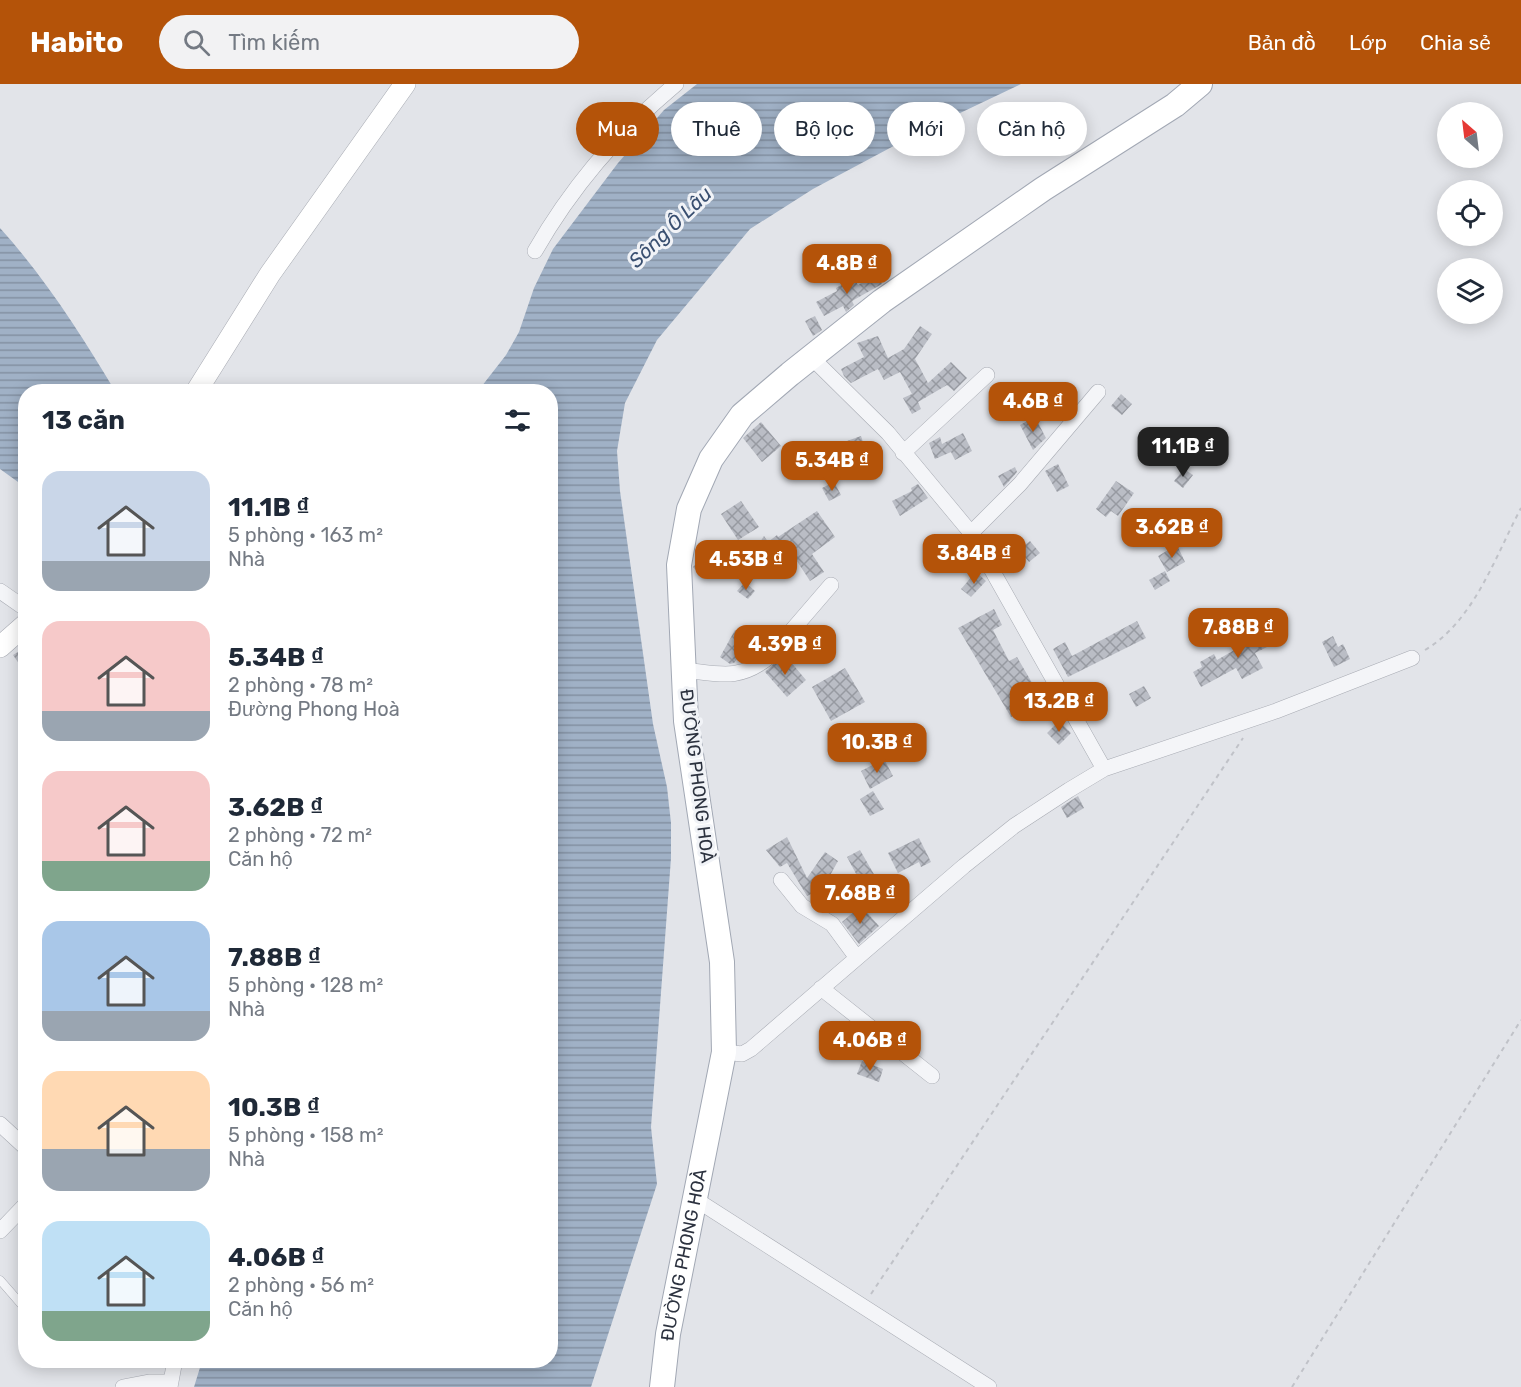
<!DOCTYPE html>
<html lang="vi">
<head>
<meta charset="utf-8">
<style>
	:root { --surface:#fff; --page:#f2f2f3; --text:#1f2937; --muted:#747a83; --accent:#b45309 }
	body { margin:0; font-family:Rubik,sans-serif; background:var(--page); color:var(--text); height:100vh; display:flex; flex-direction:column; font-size:22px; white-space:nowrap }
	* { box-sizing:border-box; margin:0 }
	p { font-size:20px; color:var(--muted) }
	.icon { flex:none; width:33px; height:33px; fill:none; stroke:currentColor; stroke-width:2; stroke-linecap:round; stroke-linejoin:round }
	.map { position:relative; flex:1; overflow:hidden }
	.drawer { position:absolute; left:18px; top:300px; width:540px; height:984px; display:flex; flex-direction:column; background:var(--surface); border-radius:24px; box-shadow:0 3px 15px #0003 }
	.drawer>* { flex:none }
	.hud { position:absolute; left:576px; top:18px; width:570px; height:54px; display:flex; gap:12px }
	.needle { width:39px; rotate:332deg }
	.tools { position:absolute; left:1437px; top:18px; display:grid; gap:12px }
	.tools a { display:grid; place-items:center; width:66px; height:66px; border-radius:50%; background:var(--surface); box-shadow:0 3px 15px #0003; font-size:30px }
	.price { position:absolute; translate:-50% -51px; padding:0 14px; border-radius:12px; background:var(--accent); color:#fff; font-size:20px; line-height:39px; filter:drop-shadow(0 2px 3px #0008) }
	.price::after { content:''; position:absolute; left:50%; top:36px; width:18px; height:14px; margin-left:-9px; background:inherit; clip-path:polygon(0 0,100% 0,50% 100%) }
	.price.selected { background:#222; color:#fff }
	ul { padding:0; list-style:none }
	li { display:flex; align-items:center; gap:18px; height:150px; padding:0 24px }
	li span { display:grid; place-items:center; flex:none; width:168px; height:120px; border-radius:18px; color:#555 }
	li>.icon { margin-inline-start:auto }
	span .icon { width:72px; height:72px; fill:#fffc; stroke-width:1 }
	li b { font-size:26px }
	h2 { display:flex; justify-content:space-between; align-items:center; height:72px; padding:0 24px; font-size:26px }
	.chip { padding:0 21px; border-radius:27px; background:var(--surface); box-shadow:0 3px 15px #0003; font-size:21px; line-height:54px }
	.chip.selected { background:var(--accent); color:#fff }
	header { display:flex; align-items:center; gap:36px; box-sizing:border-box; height:84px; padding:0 30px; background:var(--accent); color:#fff }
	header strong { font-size:28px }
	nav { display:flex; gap:33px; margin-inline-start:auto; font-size:21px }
	.search { width:420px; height:54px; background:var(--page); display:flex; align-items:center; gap:15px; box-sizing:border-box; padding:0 21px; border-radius:33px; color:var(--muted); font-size:22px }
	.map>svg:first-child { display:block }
	.water { fill:url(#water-rules) }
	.building { fill:url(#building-cross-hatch) }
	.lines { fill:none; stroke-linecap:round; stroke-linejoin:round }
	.lane-casing { stroke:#a8abb3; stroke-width:9 }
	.street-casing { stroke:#a8abb3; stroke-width:16 }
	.secondary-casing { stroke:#a8abb3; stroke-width:22 }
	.primary-casing { stroke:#a2a8b4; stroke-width:26 }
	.path { stroke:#c0c2c8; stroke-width:2; stroke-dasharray:4.5 4.5; stroke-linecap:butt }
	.lane { stroke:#f4f5f8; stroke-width:8 }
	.street { stroke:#f4f5f8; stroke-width:15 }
	.secondary { stroke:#fff; stroke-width:21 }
	.primary { stroke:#fff; stroke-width:24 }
	.labels { text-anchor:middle; stroke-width:6; stroke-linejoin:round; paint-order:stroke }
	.street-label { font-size:18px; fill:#2c323f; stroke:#f1f3f7 }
	.water-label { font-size:20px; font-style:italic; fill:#394f70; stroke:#f1f3f7 }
</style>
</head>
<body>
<header>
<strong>Habito</strong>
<div class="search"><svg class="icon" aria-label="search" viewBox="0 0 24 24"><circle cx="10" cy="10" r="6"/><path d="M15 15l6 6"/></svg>Tìm kiếm</div>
<nav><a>Bản đồ</a><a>Lớp</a><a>Chia sẻ</a></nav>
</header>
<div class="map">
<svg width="1521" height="1303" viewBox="0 0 1521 1303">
	<defs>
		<pattern id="water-rules" width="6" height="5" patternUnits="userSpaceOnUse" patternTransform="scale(1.5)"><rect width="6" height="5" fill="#a0b1c6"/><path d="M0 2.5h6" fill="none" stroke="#8391a2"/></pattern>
		<pattern id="building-cross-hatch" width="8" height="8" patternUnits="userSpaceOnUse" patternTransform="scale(1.5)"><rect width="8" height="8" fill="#babdc5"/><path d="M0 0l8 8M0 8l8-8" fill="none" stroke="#979aa1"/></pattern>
	</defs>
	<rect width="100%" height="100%" fill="#e2e4e9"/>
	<path class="water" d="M697,0H1021L918,49L813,105L750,145L657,256L625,319L617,367L620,407L653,640L667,703L671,739V774L651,1043L657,1100L591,1303H194L202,1277L550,1276V308L478,307L506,271L519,248L534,204L553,165L618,79L664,26Z
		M0,144C45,194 81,250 115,307L26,308L25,403L0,385Z"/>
	<path class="building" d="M877,190L882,200L852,217L854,221L846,228L843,222L824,232L816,218L837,207L836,204L854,194L858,201Z
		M815,232L822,246L813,252L805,237Z
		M920,242L932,250L915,275L928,299L951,278L967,294L954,307L947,301L918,318L921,325L912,330L903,314L912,310L900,288L884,296L878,285L851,299L844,292L841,285L864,273L857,259L878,252L888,274L904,265Z
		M1121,310L1132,320L1122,331L1111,322Z
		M1035,333L1046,354L1033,366L1020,341Z
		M761,338L781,362L762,378L743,354Z
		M963,349L972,367L955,376L951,368L935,375L929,359L940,353L942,360Z
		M861,352L866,367L852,372L847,357Z
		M1058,380L1069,402L1057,408L1045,387Z
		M1015,383L1017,388L1004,403L998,392Z
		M1184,385L1193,391L1183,404L1174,397Z
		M1116,397L1134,409L1118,432L1111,427L1106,433L1096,425Z
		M834,398L841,411L829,417L822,404Z
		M918,400L928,414L900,432L892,417L912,407L911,404Z
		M741,417L759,443L738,456L721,430Z
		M817,427L835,453L812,470L824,488L810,497L789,465L769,478L758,461L764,452L768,458L777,451L778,453Z
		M1030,457L1040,469L1029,478L1019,466Z
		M956,458L968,474L951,486L939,470Z
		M1177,461L1185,478L1167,488L1158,472Z
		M705,472L714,481L702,492L693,483Z
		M746,479L758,487L750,499L739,492Z
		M1165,487L1170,497L1155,506L1149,496Z
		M976,488L986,497L971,513L961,505Z
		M745,498L755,507L748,515L737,507Z
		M994,525L1002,541L993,546L1009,577L1017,573L1042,616L1011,633L958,544Z
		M1137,537L1146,554L1068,593L1053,565L1065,558L1072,572Z
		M1278,541L1285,554L1255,569L1263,584L1242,595L1236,584L1201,603L1193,588L1202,583L1200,578L1214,570L1217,576Z
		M735,546L751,557L734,579L730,580L720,573Z
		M1333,552L1338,563L1343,560L1350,575L1334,583L1322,558Z
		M26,563V590L13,571Z
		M784,570L806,596L787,613L765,588Z
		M845,584L865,618L831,637L812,603Z
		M1144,602L1151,614L1136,623L1129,610Z
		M1059,637L1071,649L1059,661L1047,649Z
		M884,675L893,692L870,705L861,687Z
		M873,707L884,725L870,732L860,715Z
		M1078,712L1084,724L1067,734L1061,723Z
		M787,753L807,794L825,768L838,777L823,804L807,812L787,779L780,783L766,766Z
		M919,754L931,778L921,783L919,778L898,789L888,769Z
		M860,766L875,792L861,799L847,773Z
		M861,822L879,842L859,860L842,838Z
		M862,977L883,985L879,998L857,990Z"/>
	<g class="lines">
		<defs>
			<path id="lane" d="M0,1196L21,1220"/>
			<path id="street" d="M535,167C571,104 621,46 676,0
				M811,273L888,349L971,449L1104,685
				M903,369L987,291
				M971,449L1020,400L1098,308
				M0,507L26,525
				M684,586C720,590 739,597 769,573L831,501
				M781,796L802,822L832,840L857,874
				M821,904L932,992
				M724,968L742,970L751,965L964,782L1014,742L1069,706L1104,685L1276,627L1412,574
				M0,1040L26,1064
				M695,1115L989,1303
				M0,1147L26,1120
				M123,1303L149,1298H171
				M170,1303L175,1276"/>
			<path id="secondary" d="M196,308L270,190L405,0
				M0,563L26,540"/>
			<g id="primary">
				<path id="s1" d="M662,1303L668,1250L724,968L722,878L686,637L679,481L689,425L711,375L742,331L790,290L882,217L1043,105L1175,21L1200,0"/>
			</g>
		</defs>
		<use href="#lane" class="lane-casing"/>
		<use href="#street" class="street-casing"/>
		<use href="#secondary" class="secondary-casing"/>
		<use href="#primary" class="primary-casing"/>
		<path class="path" d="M1425,566C1474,537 1495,473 1521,424
			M871,1210L1243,654
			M1292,1303L1521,936"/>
		<use href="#lane" class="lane"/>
		<use href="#street" class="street"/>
		<use href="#secondary" class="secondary"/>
		<use href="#primary" class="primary"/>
	</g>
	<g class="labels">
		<g class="street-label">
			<text transform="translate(697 692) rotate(83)" y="6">ĐƯỜNG PHONG HOÀ</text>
			<text dy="6" stroke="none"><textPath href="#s1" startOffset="134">ĐƯỜNG PHONG HOÀ</textPath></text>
		</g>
		<g class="water-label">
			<text transform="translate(670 143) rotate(-44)" y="7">Sông Ô Lâu</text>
		</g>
	</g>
</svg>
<div class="tools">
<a><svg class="needle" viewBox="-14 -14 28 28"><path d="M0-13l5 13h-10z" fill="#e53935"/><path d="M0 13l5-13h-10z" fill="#747a83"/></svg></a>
<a><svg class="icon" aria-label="locate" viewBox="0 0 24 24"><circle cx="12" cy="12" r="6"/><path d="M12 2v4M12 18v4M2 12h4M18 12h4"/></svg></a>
<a><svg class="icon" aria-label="layers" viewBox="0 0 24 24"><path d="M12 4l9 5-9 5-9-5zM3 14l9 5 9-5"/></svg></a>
</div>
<b class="price" style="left:847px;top:211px">4.8B ₫</b>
<b class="price" style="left:1033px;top:349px">4.6B ₫</b>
<b class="price selected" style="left:1183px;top:394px">11.1B ₫</b>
<b class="price" style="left:832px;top:408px">5.34B ₫</b>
<b class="price" style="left:1172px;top:475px">3.62B ₫</b>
<b class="price" style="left:974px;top:501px">3.84B ₫</b>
<b class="price" style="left:746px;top:507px">4.53B ₫</b>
<b class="price" style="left:1238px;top:575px">7.88B ₫</b>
<b class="price" style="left:785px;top:592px">4.39B ₫</b>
<b class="price" style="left:1059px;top:649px">13.2B ₫</b>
<b class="price" style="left:877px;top:690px">10.3B ₫</b>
<b class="price" style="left:860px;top:841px">7.68B ₫</b>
<b class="price" style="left:870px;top:988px">4.06B ₫</b>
<div class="hud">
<a class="chip selected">Mua</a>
<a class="chip">Thuê</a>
<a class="chip">Bộ lọc</a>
<a class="chip">Mới</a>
<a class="chip">Căn hộ</a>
</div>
<section class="drawer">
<h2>13 căn<svg class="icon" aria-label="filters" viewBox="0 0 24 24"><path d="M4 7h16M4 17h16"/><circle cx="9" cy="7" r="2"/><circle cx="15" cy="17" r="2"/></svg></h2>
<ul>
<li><span style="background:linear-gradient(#c9d6e8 75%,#9aa5b1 0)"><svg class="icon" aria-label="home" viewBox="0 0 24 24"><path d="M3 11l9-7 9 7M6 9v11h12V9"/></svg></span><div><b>11.1B ₫</b><p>5 phòng · 163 m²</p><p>Nhà</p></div></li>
<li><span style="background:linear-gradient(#f6c9c9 75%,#9aa5b1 0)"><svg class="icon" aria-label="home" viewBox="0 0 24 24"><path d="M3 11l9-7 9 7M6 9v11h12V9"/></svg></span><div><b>5.34B ₫</b><p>2 phòng · 78 m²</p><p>Đường Phong Hoà</p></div></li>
<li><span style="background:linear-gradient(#f6c9c9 75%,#7fa58c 0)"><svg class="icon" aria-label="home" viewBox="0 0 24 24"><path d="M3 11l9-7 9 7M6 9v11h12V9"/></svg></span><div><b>3.62B ₫</b><p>2 phòng · 72 m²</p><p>Căn hộ</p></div></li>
<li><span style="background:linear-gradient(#a9c7e8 75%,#9aa5b1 0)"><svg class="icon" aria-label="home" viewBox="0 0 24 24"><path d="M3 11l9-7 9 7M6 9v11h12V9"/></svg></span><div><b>7.88B ₫</b><p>5 phòng · 128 m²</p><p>Nhà</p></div></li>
<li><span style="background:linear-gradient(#ffd9b3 65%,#9aa5b1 0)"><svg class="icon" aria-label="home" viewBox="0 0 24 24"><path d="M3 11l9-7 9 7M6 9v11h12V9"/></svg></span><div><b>10.3B ₫</b><p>5 phòng · 158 m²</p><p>Nhà</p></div></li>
<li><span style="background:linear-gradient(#bfe0f5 75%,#7fa58c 0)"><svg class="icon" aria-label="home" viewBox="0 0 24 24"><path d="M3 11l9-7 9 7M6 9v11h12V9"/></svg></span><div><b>4.06B ₫</b><p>2 phòng · 56 m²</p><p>Căn hộ</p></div></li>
</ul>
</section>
</div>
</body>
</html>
